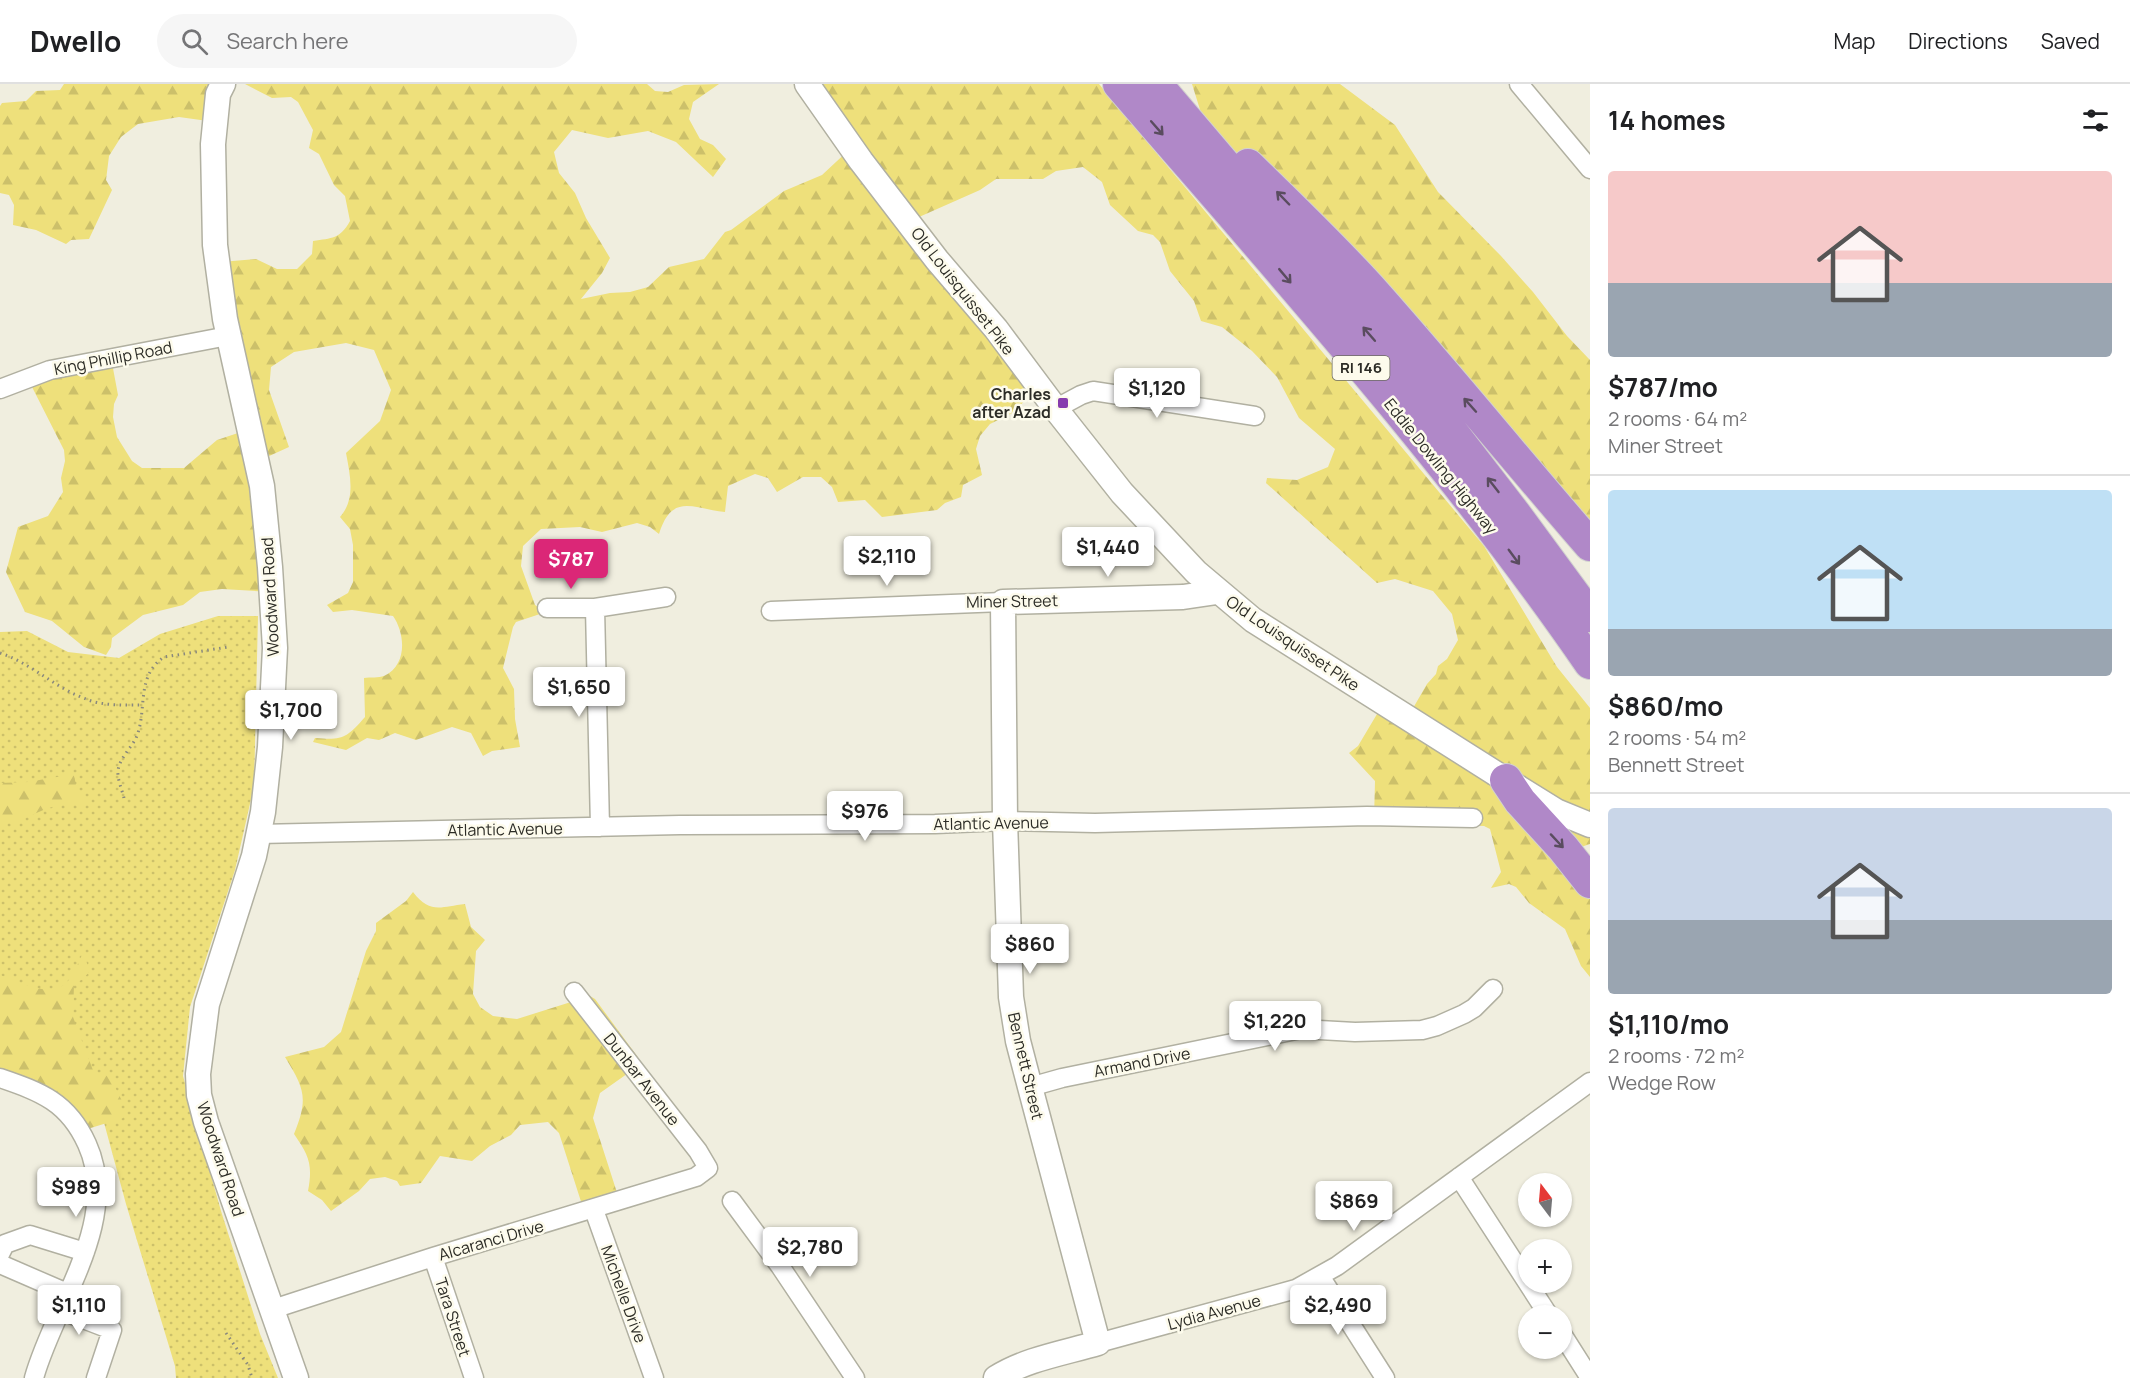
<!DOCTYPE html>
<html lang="en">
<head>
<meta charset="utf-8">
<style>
	:root { --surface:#fff; --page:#f6f6f6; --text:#202124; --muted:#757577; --line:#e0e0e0; --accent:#db2777 }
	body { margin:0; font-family:Manrope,sans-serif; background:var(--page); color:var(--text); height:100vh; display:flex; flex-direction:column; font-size:22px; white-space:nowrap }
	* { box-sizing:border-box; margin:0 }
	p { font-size:20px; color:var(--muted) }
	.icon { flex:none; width:33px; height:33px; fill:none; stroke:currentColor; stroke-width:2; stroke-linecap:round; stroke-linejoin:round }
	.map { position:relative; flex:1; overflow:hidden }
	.side { display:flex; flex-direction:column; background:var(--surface); width:540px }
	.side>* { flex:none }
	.needle { width:39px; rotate:344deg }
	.fabs { position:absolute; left:1518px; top:1089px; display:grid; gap:12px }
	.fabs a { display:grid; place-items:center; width:54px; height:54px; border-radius:50%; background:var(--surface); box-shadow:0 2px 4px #0004; font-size:30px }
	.price { position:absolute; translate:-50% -51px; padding:0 14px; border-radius:6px; background:#fff; color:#222; font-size:20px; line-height:39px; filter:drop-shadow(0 2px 3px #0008) }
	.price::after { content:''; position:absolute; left:50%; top:36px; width:18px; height:14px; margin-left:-9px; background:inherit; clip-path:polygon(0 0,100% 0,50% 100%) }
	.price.on { background:var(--accent); color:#fff }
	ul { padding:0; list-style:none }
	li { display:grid; align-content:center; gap:12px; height:318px; padding:0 18px }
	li+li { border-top:2px solid var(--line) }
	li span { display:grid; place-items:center; height:186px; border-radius:6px; color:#555 }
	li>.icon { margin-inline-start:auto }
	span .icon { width:108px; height:108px; fill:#fffc; stroke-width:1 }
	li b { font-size:26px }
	h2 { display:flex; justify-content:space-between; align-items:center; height:72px; padding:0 18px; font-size:26px }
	header { display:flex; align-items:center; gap:36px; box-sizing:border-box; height:84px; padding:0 30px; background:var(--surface); border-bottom:2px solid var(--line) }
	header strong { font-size:28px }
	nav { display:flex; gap:33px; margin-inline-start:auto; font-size:21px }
	.search { width:420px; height:54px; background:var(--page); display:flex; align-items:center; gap:15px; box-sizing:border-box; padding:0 21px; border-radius:33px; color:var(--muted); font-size:22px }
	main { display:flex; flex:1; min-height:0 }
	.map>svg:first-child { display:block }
	.grass { fill:url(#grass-dots) }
	.forest { fill:url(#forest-firs) }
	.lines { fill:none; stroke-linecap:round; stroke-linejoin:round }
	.street-casing { stroke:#b1b0a1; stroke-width:21 }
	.secondary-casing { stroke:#b1b0a1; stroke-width:27 }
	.highway-casing { stroke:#d1d1cf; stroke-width:34 }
	.path { stroke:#89887d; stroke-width:3; stroke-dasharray:1.5 4.5; stroke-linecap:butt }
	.street { stroke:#fff; stroke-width:18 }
	.secondary { stroke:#fff; stroke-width:24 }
	.highway { stroke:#b088c8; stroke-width:32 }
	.oneway { stroke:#5a4c5f }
	.poi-dot { fill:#873cad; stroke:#fdfbec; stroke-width:2 }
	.labels { text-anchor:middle; stroke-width:5; stroke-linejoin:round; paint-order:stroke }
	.shield { fill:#fdfbec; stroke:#6b6a61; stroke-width:1.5 }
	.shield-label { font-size:15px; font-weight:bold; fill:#2c2c26 }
	.street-label { font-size:16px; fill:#2c2c26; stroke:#fdfbec }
	.poi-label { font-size:16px; font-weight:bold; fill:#2c2c26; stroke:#fdfbec; text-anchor:end }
</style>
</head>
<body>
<header>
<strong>Dwello</strong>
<div class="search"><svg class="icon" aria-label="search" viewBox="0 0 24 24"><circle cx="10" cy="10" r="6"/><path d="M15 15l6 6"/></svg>Search here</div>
<nav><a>Map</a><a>Directions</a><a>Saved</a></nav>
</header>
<main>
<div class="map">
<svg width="1590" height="1294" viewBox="0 0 1590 1294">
	<defs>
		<pattern id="grass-dots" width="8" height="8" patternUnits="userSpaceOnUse" patternTransform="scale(1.5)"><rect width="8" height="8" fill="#eee07b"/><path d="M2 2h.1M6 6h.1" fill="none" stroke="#ccc06a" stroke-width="1.8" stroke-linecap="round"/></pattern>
		<pattern id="forest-firs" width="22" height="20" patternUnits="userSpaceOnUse" patternTransform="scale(1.5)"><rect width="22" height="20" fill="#eee07b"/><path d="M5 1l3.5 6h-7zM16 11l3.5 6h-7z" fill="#ccc06a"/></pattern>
	</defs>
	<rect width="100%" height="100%" fill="#f0eedf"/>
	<path class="grass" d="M218,532H258L254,702L235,786L190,923L183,992L221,1127L260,1250L278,1294H176L175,1282L126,1120L96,1009L0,917V548L27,547L68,568L119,574L160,550Z"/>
	<path class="forest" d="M64,0H231L215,38L179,33L138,40L121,53L109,72L106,96L112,106L89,155L71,156L66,160L36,146L13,141L14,121L9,111L0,109V22L2,19L26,17L36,7L60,6Z
		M245,0H647L655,7L668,8L684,1L719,0L693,18L689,35L700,55L713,61L726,75L713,93L676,58L648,47L608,54L572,46L554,68L559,89L575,109L586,134L610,174L602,189L581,215L610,209L630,208L648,203L669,183L704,175L725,148L731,146L784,107L822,91L851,64L808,0H1099L1484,462L1557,583L1590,624V760L1581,763L1590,794V893L1581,882L1565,845L1529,819L1516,803L1509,800L1491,804L1501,788L1490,745L1484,742L1385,739L1374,736L1375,697L1349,669L1358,662L1380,625L1405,638L1427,600L1436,590L1438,582L1447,575L1458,556L1452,530L1433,507L1395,495L1377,499L1266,399L1267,394L1297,396L1328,383L1335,365L1299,334L1277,293L1252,267L1222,243L1201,237L1194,217L1170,187L1160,158L1153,151L1138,147L1110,121L1102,98L1083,83L1056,87L1043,95H996L980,106L910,137L1038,304L1012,329L990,340L980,352L976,365L982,391L963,401L961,413L945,419L937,426L882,433L865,416L838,418L832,403L821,393H803L777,408L768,394L755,390L728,402L725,428C693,425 672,408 659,450L650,443L637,439L602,448L580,443L541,445L523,462L521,482L535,521L546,528L516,538L513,543L503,584L514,605L515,635L520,663L492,667L483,672L471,649L452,643L416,656L395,649L379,656L367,654L346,666L313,658L315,654C342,656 346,655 365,633L364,594C370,593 379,594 384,592C408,581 405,549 393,532L352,526L333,528L327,521L348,509L353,498V461L350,445L340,433C356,415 350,391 346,369L380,337L391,306L374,266L346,259L294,268L271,283L269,306L289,363L267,373L271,508L222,505L200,508L183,521L143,531L112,554L111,563L106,571L84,563L52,537L25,528L6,488L18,443L48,432L63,408L61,394L65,377L64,366L30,299L112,279L118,311L114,320L113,333L117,353L132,377L142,384H184L217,356L247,346L221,178L256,175L277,185H297L312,170L313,157C332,154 340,155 350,137L345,112L334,101L319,70L309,64L313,46L298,18L291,13L272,14Z
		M1192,0H1340L1395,41L1438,108L1501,172L1533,208L1567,252L1590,276V459L1287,117L1229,62L1202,32Z
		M74,690L77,708L86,720C73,720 61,719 49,724C31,730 19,740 0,739V699L28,698Z
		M413,808C430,830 440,823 465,820L471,843L485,856L476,867L473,910L480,923L493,932L517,935L590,912L595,915L637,972L641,980L600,1009L593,1034L620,1118L585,1130L559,1049L548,1038L520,1041L511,1051L490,1062L472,1077L440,1072L421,1099L400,1102L397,1097L385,1093L370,1095L359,1107L331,1127L322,1116L308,1107C313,1080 309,1072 294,1050C309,1014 304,1004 285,973L324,963L341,948L366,867L376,847V839L406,817Z
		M84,867L89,888L83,895L74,900L73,933L94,989L115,993L113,999L122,1017L119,1021L123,1034L81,1047L61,1027L0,998V891C20,898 51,916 68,897C75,889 79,876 84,867Z"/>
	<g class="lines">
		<defs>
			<path id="street" d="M1519,0L1590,85
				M0,305L50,286L228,252
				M1055,325L1081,311L1093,307L1255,332
				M547,524H595L666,513
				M595,524L600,743
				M771,527L1003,518
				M258,750L680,741L935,740L1005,737L1095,739L1367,732L1473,734
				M0,994C41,1008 68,1018 87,1060C122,1137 54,1221 34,1294
				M1030,1003L1062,994L1301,945L1355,948L1422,946L1437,942L1464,930L1474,924L1493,905
				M1459,1093L1549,1232
				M732,1117L780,1182L855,1294
				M594,1126L654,1294
				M0,1170L5,1160L30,1151L85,1168
				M433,1173L474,1294
				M0,1180L67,1209
				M1320,1192L1385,1294
				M273,1225L433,1173L696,1093L708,1084L698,1067L574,908
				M60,1226L112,1246L96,1294
				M1562,1250L1590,1294
				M1098,1259L1296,1205L1337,1182L1590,998"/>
			<path id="secondary" d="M223,0L218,10L213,60L215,161L225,235L262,402L270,483L275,564L270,663L263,728L254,772L207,920L198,990L199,1011L206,1038L296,1294
				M807,0L861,77L937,176L996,245L1058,328L1122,409L1196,488L1253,536L1506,696L1556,727L1590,741
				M996,1294C1026,1275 1064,1269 1098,1259L1030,1003L1018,957L1011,913L1005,737L1003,518L1183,513L1217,508"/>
			<path id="highway" d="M1119,0C1281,188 1449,374 1590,579
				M1156,0L1445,339L1515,430L1590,532
				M1248,81C1289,121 1331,161 1370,204C1445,288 1516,376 1590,461
				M1506,696L1520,717L1563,764L1590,798"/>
		</defs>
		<use href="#street" class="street-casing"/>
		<use href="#secondary" class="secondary-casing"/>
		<use href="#highway" class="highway-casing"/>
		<path class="path" d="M0,569C31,579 55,604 86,615C102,622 124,621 141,621
			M124,714C122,706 117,694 118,687C119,675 131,664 136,654C148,627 135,592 164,573L228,563
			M226,1249L248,1281L252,1294"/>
		<use href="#street" class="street"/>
		<use href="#secondary" class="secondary"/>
		<use href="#highway" class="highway"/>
	</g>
	<defs><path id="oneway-shaft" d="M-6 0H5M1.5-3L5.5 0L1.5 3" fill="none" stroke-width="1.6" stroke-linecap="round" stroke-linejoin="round" transform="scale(1.5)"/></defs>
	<g class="oneway">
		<use href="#oneway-shaft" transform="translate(1157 44) rotate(49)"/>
		<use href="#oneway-shaft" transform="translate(1283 114) rotate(-134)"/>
		<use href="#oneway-shaft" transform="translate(1285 192) rotate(50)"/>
		<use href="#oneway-shaft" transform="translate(1369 250) rotate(-131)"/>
		<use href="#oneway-shaft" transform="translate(1470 321) rotate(-132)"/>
		<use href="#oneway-shaft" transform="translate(1493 401) rotate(-128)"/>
		<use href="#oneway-shaft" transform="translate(1514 473) rotate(54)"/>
		<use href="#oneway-shaft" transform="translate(1557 757) rotate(47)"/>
	</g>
	<rect class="poi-dot" x="1057" y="313" width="12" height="12" rx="3"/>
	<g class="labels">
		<rect class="shield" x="1332.5" y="272" width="57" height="24" rx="4.5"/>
		<g class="shield-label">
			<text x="1361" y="289">RI 146</text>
		</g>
		<g class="street-label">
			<text transform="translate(963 207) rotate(52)" y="6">Old Louisquisset Pike</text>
			<text transform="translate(113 274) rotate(-11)" y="6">King Phillip Road</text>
			<text transform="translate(1441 382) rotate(51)" y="6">Eddie Dowling Highway</text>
			<text transform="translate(270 513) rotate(-93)" y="6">Woodward Road</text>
			<text transform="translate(1012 517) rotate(-1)" y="6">Miner Street</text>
			<text transform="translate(1293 559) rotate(34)" y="6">Old Louisquisset Pike</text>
			<text transform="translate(991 739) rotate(-1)" y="6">Atlantic Avenue</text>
			<text transform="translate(505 745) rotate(-1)" y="6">Atlantic Avenue</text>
			<text transform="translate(1142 978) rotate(-11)" y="6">Armand Drive</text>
			<text transform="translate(1026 982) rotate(77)" y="6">Bennett Street</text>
			<text transform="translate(642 995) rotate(52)" y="6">Dunbar Avenue</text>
			<text transform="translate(221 1075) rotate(72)" y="6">Woodward Road</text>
			<text transform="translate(491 1156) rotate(-16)" y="6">Alcaranci Drive</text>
			<text transform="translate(624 1210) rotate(70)" y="6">Michelle Drive</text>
			<text transform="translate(1214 1228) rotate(-15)" y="6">Lydia Avenue</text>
			<text transform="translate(453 1233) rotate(72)" y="6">Tara Street</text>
		</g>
		<g class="poi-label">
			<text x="1051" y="316">Charles<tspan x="1051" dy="18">after Azad</tspan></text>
		</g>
	</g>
</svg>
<div class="fabs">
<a><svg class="needle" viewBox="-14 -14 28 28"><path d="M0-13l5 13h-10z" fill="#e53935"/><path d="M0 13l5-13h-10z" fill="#757577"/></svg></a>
<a>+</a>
<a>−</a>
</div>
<b class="price" style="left:1157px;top:335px">$1,120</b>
<b class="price" style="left:1108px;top:494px">$1,440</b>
<b class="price" style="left:887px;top:503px">$2,110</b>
<b class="price on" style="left:571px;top:506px">$787</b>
<b class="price" style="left:579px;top:634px">$1,650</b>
<b class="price" style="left:291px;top:657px">$1,700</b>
<b class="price" style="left:865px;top:758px">$976</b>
<b class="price" style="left:1030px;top:891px">$860</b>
<b class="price" style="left:1275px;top:968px">$1,220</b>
<b class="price" style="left:76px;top:1134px">$989</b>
<b class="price" style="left:1354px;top:1148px">$869</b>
<b class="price" style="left:810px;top:1194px">$2,780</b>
<b class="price" style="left:79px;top:1252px">$1,110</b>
<b class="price" style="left:1338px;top:1252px">$2,490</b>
</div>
<section class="side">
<h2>14 homes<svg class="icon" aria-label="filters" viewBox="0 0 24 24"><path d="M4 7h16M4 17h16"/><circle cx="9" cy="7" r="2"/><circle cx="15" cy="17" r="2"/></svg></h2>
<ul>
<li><span style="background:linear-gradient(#f6c9c9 60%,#9aa5b1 0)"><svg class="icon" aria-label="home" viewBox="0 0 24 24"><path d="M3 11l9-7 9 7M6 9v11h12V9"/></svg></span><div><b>$787/mo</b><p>2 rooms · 64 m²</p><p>Miner Street</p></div></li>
<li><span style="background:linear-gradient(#bfe0f5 75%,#9aa5b1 0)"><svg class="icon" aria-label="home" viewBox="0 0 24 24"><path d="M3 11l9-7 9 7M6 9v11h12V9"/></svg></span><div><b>$860/mo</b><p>2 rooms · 54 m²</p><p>Bennett Street</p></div></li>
<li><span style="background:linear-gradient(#c9d6e8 60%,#9aa5b1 0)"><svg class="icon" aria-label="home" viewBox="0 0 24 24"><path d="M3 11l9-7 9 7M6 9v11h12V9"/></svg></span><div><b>$1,110/mo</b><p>2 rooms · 72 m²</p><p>Wedge Row</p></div></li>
</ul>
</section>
</main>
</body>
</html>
